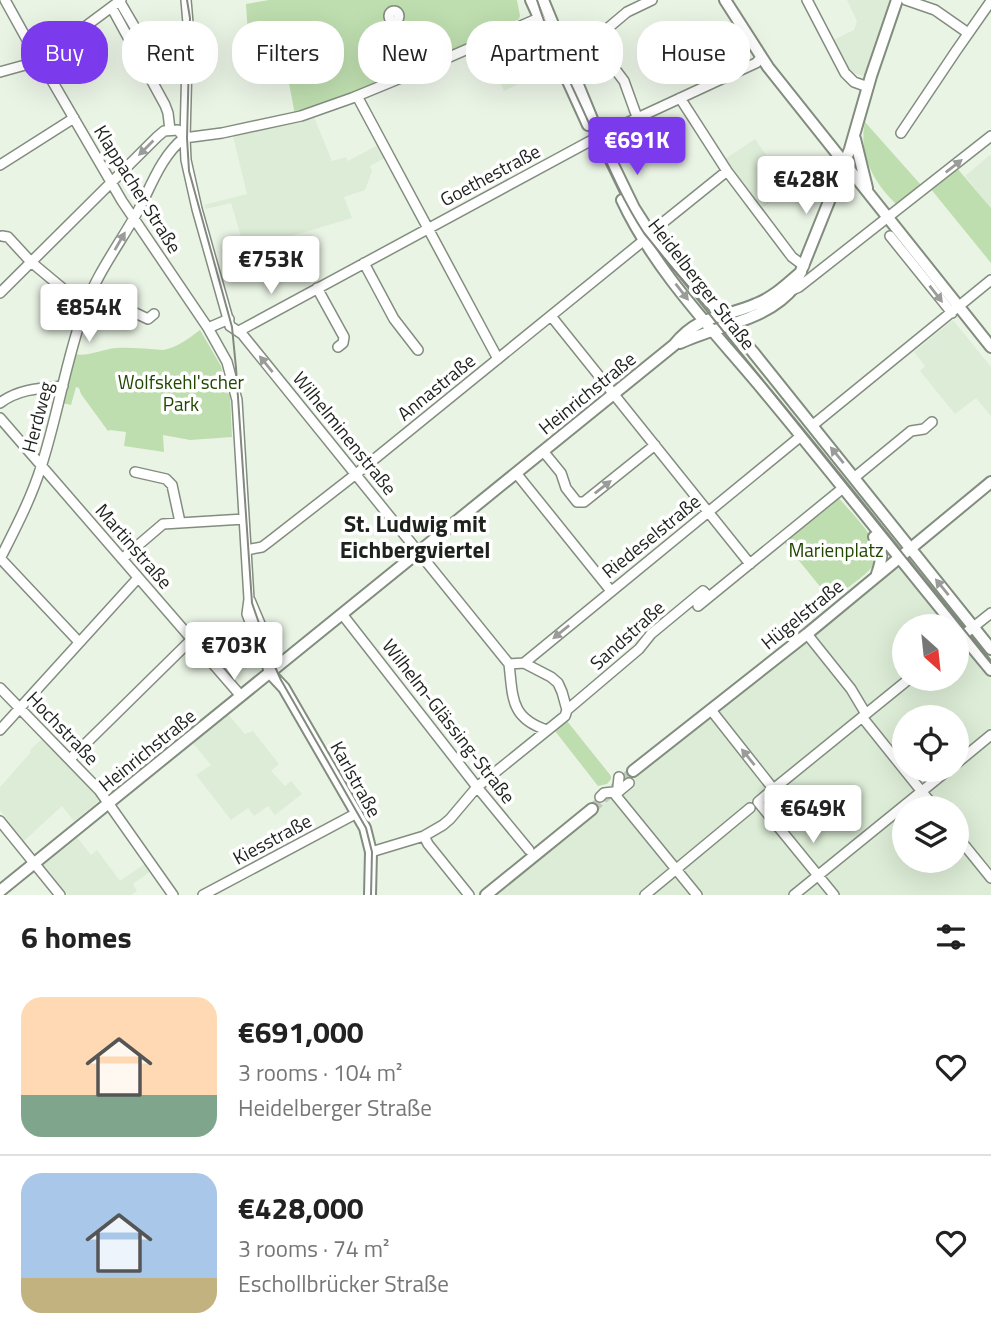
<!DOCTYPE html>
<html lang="en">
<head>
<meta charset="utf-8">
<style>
	:root { --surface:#fff; --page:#f2f2f2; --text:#222; --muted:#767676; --line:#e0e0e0; --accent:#7c3aed }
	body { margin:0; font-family:"Titillium Web",sans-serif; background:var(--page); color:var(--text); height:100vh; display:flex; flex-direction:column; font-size:26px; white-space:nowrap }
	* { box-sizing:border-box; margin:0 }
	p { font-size:23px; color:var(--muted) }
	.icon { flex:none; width:38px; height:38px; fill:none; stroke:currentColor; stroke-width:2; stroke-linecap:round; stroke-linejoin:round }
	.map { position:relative; height:895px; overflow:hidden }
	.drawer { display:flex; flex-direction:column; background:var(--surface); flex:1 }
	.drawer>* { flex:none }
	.hud { position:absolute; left:21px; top:21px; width:950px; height:63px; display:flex; gap:14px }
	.needle { width:46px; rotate:153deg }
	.controls { position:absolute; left:892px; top:614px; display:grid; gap:14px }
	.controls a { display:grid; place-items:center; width:77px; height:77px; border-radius:50%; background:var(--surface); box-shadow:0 7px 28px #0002; font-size:35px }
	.price { position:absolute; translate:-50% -60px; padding:0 16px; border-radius:7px; background:#fff; color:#222; font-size:23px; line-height:46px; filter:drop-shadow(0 2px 4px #0008) }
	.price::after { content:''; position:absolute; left:50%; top:42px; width:21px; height:16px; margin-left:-10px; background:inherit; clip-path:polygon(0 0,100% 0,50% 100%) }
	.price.active { background:var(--accent); color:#fff }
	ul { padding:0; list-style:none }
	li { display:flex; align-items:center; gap:21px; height:175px; padding:0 21px }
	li+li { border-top:2px solid var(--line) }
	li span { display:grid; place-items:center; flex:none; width:196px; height:140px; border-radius:21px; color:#555 }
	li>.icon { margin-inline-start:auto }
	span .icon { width:84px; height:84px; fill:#fffc; stroke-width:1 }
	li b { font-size:30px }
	h2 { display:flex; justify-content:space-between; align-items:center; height:84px; padding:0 21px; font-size:30px }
	.chip { padding:0 24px; border-radius:28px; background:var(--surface); box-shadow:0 7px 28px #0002; font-size:24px; line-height:63px }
	.chip.active { background:var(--accent); color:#fff }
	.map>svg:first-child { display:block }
	.built { fill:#dcecd6; fill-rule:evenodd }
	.green { fill:#bedeaf }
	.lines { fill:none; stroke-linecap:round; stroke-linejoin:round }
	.major-tunnel { stroke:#c1cabd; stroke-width:10; stroke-dasharray:10 5; stroke-linecap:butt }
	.minor-casing { stroke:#838d7f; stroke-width:12 }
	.major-casing { stroke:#838d7f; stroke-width:14 }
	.minor { stroke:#fff; stroke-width:9 }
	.major { stroke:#fff; stroke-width:10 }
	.tram { stroke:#82897f; stroke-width:2 }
	.oneway { fill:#9a9c99 }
	.labels { text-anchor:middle; stroke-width:7; stroke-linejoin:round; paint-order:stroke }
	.street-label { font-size:19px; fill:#1e221d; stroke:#fff }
	.park-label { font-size:19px; fill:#204700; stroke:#fff }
	.quarter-label { font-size:23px; font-weight:bold; fill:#1e221d; stroke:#fff }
</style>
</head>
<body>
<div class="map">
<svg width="991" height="895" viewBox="0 0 991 895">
	<rect width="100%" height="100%" fill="#eaf4e5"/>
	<path class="built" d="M847,0H893L868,77L853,73L849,70L845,73L829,42L854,30L857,21Z
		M514,37L533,77L504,91L485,50Z
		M314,117L332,161L346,157L348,161L378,145L385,158L370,166L372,171L365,190L344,197L352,218L245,250L231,203L206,209L204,205L247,194L233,136L299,123Z
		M755,139L788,187L761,209L725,159Z
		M990,155L991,156V208L965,176Z
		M953,320L991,367V416L976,398L955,414L920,371L925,366L914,352Z
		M901,565L955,626H905V679H957V629L991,670V895H494L564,838L636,773L881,580ZM905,718H957V770H905ZM905,808H957V861H905Z
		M228,714L245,734L253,731L279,764L271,771L285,786L291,781L302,794L275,815L268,806L254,816L248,808L231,820L196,775L211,765L192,742Z
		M43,738L101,799L74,821L62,806L24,841L0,810V787L31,752L30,750Z
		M77,837L91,855L97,850L120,881L146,863L151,871L133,884L137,891L131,895H68L43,864Z"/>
	<path class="green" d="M269,0H517L520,16L519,19L398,76L295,115L281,40L270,32L248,35L246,4Z
		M865,122L921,185L896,204C874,183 858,154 865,122Z
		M956,167L991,208V263L930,188Z
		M200,330L221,366L228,394H230L232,437L190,440L163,435L164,452L124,446L126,432L110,430L108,431L81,394L79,388L76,387L71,405L62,403L75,354C87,357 103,349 116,348C131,347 148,349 163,350C178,347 188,339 200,330Z
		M838,497C849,511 889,547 874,565C864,577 844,590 831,600L783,541Z
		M567,721L611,776V779L607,784L598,786L555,731Z"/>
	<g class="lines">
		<path class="major-tunnel" d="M592,809L633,771"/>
		<defs>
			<path id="minor" d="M5,0L36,56V62L45,73
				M186,0L188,23L185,138L186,160L197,209L230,326L242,334L509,664
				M807,0L845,73L854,82L868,87
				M906,0L935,10L968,33
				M120,2L144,43L173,53
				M112,8L165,105L168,113L170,130
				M389 16a5 5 0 1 1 10 0a5 5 0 1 1-10 0Z
				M32,50L45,56V62L51,79L122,201L208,328L227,362L237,400L249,599L247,614L270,673
				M44,55L51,52L121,0
				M0,72L36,62
				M357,96L498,359
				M680,98L727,171L792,257L804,266
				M637,117L624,81L602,52L608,28L627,12L652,0
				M901,133L956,51L991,1
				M184,138L222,133L301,116L352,98L408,75L539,18
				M0,165L74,118
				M650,233L727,171
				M2,236L8,237L31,262L85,307
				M890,236L952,313
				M364,263L394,319L418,350
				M317,288L344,337L343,343L338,347
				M792,290L799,287L991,136
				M91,292L148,319L154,314
				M0,293L157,137L164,131L178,130L184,138
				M551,316L750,564
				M208,328L229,319
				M239,331L605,133L756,63L761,58
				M0,403C18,389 41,388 63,386
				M0,418L241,696
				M813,425L991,280
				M543,451L561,473L566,488L577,502H584L655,445
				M135,472L166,479L172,485L180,522
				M516,473L611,591
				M855,477L911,431L924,429L932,422
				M246,550L262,547L270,541L356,474L643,241
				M0,558L79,642
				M0,559C15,529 31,499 41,467C58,415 66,359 85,307C97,273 121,242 139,209C151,186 162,155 184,138
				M122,559L163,524L244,519
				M250,600L278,666
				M698,606L843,488
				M342,614L477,787L529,850
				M807,634L851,689L866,714
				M957,640L991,613
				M524,663L801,436
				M509,664C513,697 510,718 547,730
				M0,688L99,790L173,895
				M567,710L639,649L651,634L703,591L709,597
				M711,710L771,786
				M862,717L935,808
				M0,730L138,578
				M70,759L192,639
				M957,763L991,735
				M776,787L909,679
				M771,791L758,802L834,895
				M613,792L697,895
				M617,793L629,783
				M617,796L619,777
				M600,797L604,793L613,792
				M0,821L60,895
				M424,836L428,844L469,895
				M957,836L991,878
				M371,852L424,836L443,825L450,819L477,787L565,716L567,710L562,692L558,683L551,677L524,663L509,664
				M203,895L357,813
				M645,895L750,808
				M794,895L948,770"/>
			<path id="major" d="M531,0L588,125
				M543,0L599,136L634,208L650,233L753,352L991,649
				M725,0L768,67L991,347
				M855,139L867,188
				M622,200C655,271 714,331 764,391C829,469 891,548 955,626
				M680,343C718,325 768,321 795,286L850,149L871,76L897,0
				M874,537C884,549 882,560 877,574
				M957,629L991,670
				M270,673L284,688L365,828L371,852L370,895
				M633,771L807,634L991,482
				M0,891L674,345C700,313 722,319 756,304C774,297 787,284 801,272
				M486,895L592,809"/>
		</defs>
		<use href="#minor" class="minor-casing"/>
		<use href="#major" class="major-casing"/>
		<use href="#minor" class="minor"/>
		<use href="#major" class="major"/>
		<path class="tram" d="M187,0L190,18L187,138L189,171L232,327L236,368L252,603L271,658L281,680L366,828L372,852L371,895
			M537,0C550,42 570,81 588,121C605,159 621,198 644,233L991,663"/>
	</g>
	<defs><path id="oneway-solid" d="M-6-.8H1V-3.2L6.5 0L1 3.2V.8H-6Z" transform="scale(1.75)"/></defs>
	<g class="oneway">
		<use href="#oneway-solid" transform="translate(146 148) rotate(135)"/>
		<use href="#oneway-solid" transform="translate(954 166) rotate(-38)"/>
		<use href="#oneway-solid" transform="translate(120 241) rotate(-60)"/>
		<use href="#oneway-solid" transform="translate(682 292) rotate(52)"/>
		<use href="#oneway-solid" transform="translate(936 294) rotate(52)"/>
		<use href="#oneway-solid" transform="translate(266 364) rotate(-129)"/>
		<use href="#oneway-solid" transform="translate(837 455) rotate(-129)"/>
		<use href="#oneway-solid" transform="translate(603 487) rotate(-38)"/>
		<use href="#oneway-solid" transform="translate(942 587) rotate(-129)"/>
		<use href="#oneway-solid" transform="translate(561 632) rotate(141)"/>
		<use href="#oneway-solid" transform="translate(748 757) rotate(-129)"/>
	</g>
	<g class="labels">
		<g class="street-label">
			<text transform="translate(490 175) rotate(-28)" y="7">Goethestraße</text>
			<text transform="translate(138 189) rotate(58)" y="7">Klappacher Straße</text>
			<text transform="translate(702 284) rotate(52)" y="7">Heidelberger Straße</text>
			<text transform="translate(436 387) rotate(-39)" y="7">Annastraße</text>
			<text transform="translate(587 393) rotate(-39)" y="7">Heinrichstraße</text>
			<text transform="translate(37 417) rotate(-75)" y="7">Herdweg</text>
			<text transform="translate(345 433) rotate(51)" y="7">Wilhelminenstraße</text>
			<text transform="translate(651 536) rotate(-39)" y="7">Riedeselstraße</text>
			<text transform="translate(134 546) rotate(49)" y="7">Martinstraße</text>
			<text transform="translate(802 614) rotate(-39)" y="7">Hügelstraße</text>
			<text transform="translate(627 635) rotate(-42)" y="7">Sandstraße</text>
			<text transform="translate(449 721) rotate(52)" y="7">Wilhelm-Glässing-Straße</text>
			<text transform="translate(63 728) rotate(46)" y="7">Hochstraße</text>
			<text transform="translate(147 750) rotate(-39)" y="7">Heinrichstraße</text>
			<text transform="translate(356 779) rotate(61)" y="7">Karlstraße</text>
			<text transform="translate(272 839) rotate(-28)" y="7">Kiesstraße</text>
		</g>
		<g class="park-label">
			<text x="181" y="389">Wolfskehl'scher<tspan x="181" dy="22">Park</tspan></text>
			<text x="836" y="557">Marienplatz</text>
		</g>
		<g class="quarter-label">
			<text x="415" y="532">St. Ludwig mit<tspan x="415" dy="26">Eichbergviertel</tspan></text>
		</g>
	</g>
</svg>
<div class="controls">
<a><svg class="needle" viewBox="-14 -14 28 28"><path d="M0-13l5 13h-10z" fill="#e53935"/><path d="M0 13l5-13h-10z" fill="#767676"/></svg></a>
<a><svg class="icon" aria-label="locate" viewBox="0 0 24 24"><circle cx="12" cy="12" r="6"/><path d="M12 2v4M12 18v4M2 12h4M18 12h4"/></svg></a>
<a><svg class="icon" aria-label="layers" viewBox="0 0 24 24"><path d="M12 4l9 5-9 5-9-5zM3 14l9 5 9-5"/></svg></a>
</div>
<b class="price active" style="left:637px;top:177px">€691K</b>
<b class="price" style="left:806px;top:216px">€428K</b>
<b class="price" style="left:271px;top:296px">€753K</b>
<b class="price" style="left:89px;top:344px">€854K</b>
<b class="price" style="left:234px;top:682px">€703K</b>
<b class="price" style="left:813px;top:845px">€649K</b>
<div class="hud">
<a class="chip active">Buy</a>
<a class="chip">Rent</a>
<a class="chip">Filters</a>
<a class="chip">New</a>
<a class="chip">Apartment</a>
<a class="chip">House</a>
</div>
</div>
<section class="drawer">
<h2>6 homes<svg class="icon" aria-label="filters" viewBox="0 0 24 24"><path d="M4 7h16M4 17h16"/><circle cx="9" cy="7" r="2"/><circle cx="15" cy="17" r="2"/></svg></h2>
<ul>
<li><span style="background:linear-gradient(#ffd9b3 70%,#7fa58c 0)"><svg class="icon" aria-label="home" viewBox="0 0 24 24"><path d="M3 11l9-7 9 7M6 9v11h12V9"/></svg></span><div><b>€691,000</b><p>3 rooms · 104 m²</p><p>Heidelberger Straße</p></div><svg class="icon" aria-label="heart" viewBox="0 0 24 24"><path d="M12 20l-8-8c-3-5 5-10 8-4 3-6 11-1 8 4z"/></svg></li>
<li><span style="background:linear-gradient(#a9c7e8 75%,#c2b280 0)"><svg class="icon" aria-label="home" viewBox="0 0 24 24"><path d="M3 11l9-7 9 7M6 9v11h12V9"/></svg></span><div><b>€428,000</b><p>3 rooms · 74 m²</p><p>Eschollbrücker Straße</p></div><svg class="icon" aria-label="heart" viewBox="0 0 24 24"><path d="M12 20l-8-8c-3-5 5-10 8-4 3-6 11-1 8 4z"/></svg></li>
</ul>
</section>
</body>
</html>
